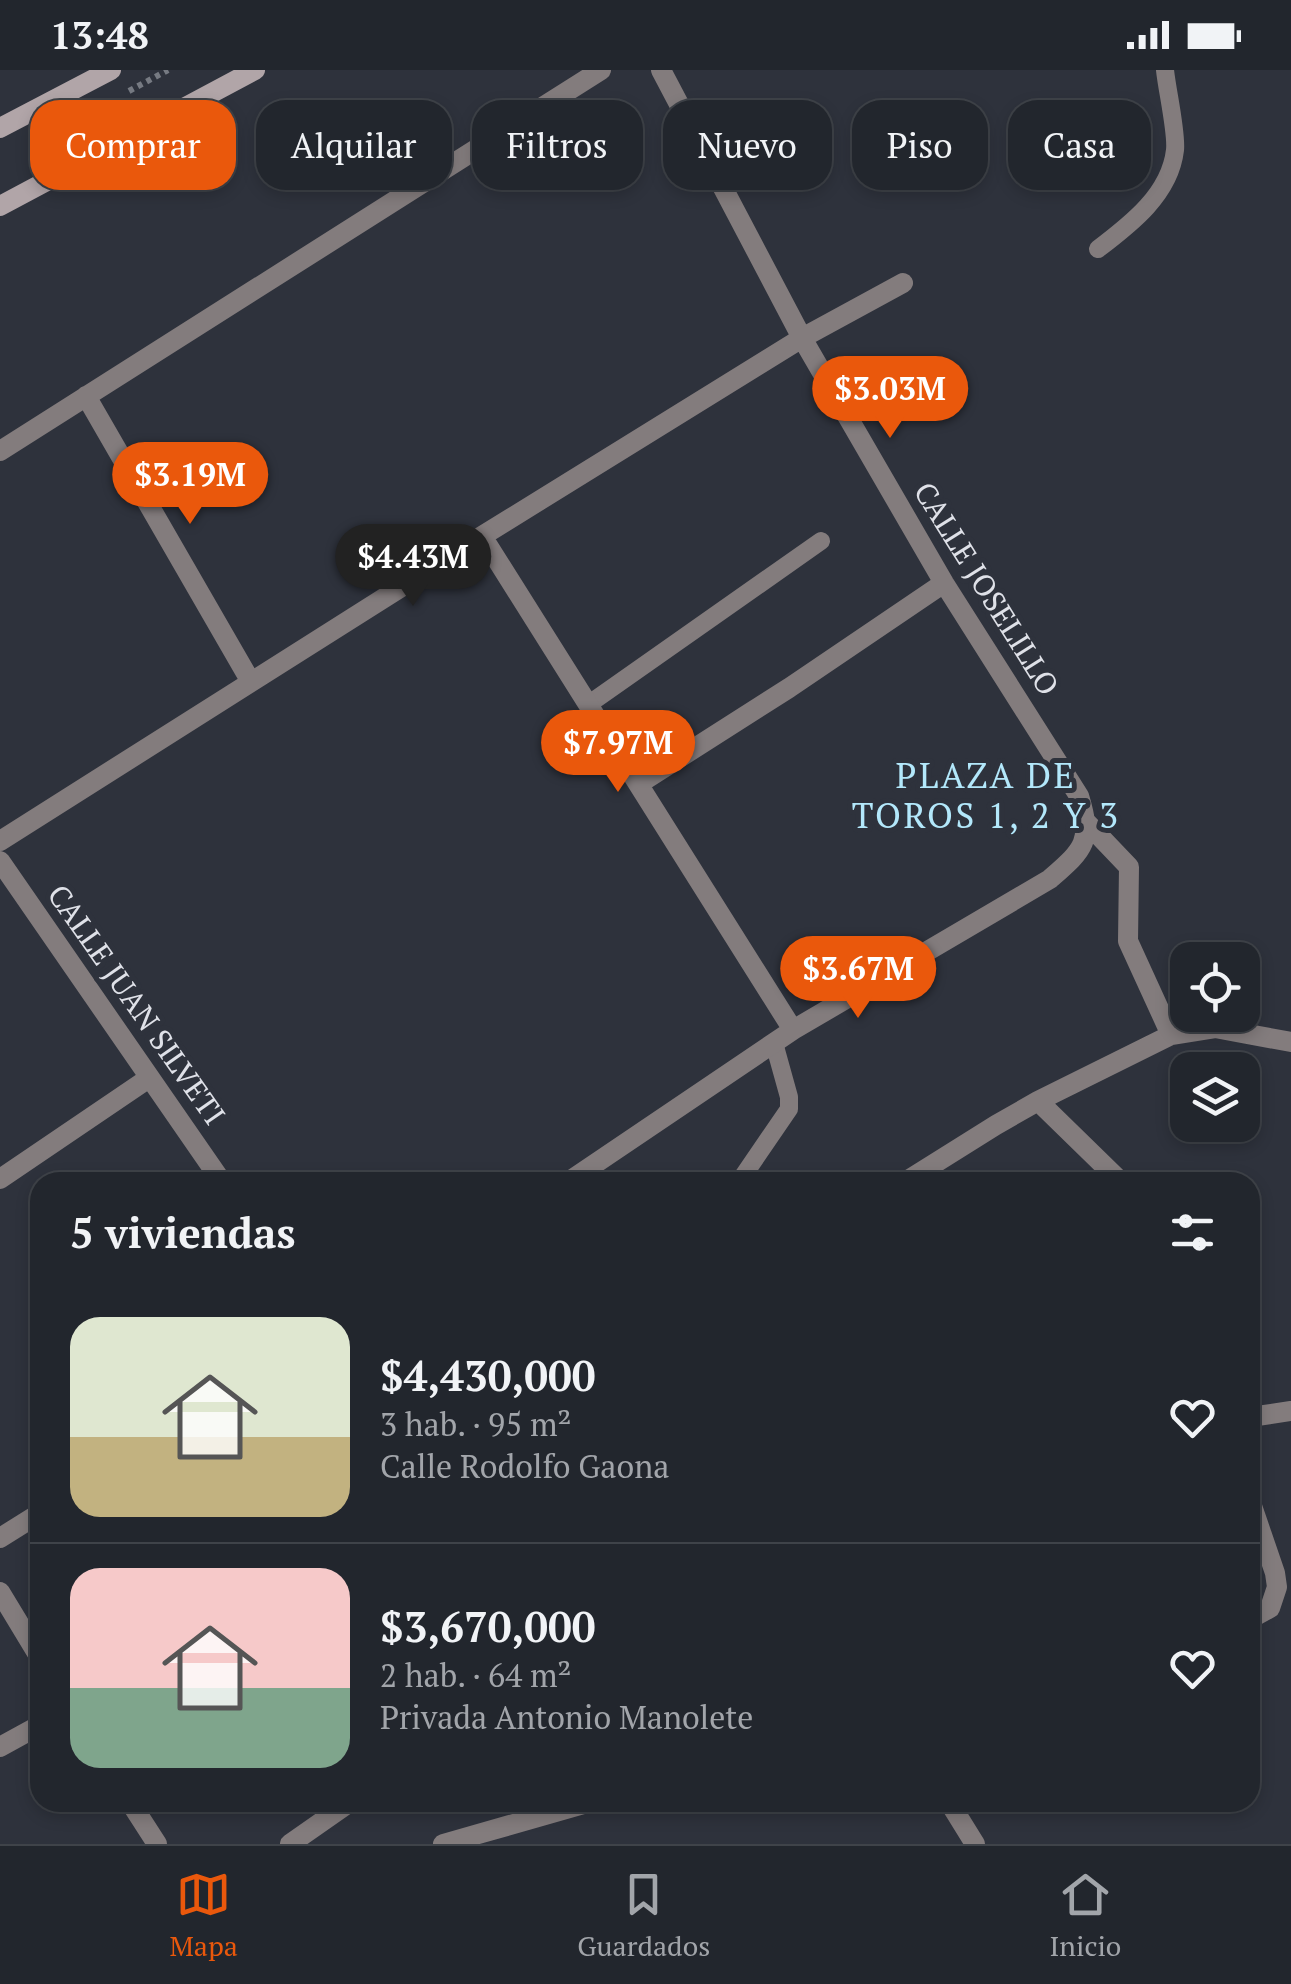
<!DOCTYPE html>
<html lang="es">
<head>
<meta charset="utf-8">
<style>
	:root { --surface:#22262d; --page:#2e3239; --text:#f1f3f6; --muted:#a2a5aa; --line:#3f4349; --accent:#ea580c }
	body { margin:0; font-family:"PT Serif",serif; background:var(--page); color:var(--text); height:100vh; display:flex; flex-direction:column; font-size:38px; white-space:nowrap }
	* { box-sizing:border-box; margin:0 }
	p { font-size:32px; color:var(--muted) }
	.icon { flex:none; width:55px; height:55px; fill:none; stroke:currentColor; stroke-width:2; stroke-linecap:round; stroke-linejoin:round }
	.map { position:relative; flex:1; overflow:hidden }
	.side { position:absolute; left:30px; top:1102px; width:1230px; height:640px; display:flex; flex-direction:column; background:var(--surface); border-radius:30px; box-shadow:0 5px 15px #0003,0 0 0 2px var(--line) }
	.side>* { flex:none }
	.banner { position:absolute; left:30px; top:30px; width:1232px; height:90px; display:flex; gap:20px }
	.buttons { position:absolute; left:1170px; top:872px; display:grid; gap:20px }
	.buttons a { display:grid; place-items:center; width:90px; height:90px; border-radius:20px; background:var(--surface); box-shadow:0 5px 15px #0003,0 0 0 2px var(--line); font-size:50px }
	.price { position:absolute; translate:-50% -85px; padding:0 22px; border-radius:35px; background:var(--accent); color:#fff; font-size:32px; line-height:65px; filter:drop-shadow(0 2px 5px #0008) }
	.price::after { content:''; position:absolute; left:50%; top:60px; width:30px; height:22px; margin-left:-15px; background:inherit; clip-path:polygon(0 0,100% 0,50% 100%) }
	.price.on { background:#222; color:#fff }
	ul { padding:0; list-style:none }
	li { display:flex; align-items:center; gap:30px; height:250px; padding:0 40px }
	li+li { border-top:2px solid var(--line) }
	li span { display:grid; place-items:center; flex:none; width:280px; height:200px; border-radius:30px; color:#555 }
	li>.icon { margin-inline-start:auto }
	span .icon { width:120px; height:120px; fill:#fffc; stroke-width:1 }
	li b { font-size:42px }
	h2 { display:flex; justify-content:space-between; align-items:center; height:120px; padding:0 40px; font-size:42px }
	.tag { padding:0 35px; border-radius:30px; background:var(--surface); box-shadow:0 5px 15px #0003,0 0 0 2px var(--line); font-size:35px; line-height:90px }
	.tag.on { background:var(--accent); color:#fff }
	.status { display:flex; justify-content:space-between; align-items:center; height:70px; padding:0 50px; background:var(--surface); direction:ltr }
	.status svg { height:28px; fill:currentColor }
	.tab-bar { display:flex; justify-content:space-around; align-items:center; height:140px; border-top:2px solid var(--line); background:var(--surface); font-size:28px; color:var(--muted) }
	.tab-bar a { display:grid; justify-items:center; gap:5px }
	.tab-bar .on { color:var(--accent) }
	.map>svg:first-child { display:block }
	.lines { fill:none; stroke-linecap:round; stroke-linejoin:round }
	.path { stroke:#767a82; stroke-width:6; stroke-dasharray:5 5; stroke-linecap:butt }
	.service { stroke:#837c7d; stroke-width:18 }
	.minor { stroke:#837c7d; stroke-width:20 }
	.secondary { stroke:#b1a5a8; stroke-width:20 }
	.labels { text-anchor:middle; stroke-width:10; stroke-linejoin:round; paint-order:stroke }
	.street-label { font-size:30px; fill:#dfe1e8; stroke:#2e323c }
	.quarter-label { font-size:35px; letter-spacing:2.5px; fill:#b3e8fb; stroke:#2e323c }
</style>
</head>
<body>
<div class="status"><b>13:48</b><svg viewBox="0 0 49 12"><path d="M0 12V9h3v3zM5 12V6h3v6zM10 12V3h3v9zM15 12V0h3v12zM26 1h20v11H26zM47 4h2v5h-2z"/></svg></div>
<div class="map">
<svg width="1291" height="1774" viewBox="0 0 1291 1774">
	<rect width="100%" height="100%" fill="#2e323c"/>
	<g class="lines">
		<path class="path" d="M129,21L168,0"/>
		<path class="service" d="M1098,179C1131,154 1170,124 1175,80C1177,63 1167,20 1165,0
			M589,634L821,471
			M739,1112L789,1039V1027L774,973"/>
		<path class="minor" d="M86,326L251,612
			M0,381L601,0
			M482,466L793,960
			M640,713L789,618L944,513
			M1087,753L1129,797L1128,871L1171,965
			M0,771L482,466L802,268L903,213
			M0,791L222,1112
			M0,1109L149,1008
			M568,1112L793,960L1050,809C1084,779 1093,772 1079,726L944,513L802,268L661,0
			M905,1112L996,1055L1038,1031
			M1121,1112L1038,1031L1171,965L1215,958L1291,972
			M1250,1347L1291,1341
			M1250,1430L1275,1503L1277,1517L1270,1538L1250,1549
			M0,1468L40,1443
			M0,1522L40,1588
			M0,1677L40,1655
			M130,1732L157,1774
			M949,1732L975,1774
			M290,1774L350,1732
			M443,1774L591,1732"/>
		<path class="secondary" d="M0,58L111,0
			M0,136L255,0"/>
	</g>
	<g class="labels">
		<g class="street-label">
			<text transform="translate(986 519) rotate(58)" y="10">CALLE JOSELILLO</text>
			<text transform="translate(136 935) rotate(55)" y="10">CALLE JUAN SILVETI</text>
		</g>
		<g class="quarter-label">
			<text x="986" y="718">PLAZA DE<tspan x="986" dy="40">TOROS 1, 2 Y 3</tspan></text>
		</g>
	</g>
</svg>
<div class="buttons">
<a><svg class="icon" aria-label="locate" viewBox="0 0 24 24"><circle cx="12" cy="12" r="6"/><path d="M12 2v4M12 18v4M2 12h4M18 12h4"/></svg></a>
<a><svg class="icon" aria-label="layers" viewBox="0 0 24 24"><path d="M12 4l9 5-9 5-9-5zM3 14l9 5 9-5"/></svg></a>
</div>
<b class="price" style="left:890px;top:371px">$3.03M</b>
<b class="price" style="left:190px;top:457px">$3.19M</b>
<b class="price on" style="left:413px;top:539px">$4.43M</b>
<b class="price" style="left:618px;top:725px">$7.97M</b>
<b class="price" style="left:858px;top:951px">$3.67M</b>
<div class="banner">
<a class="tag on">Comprar</a>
<a class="tag">Alquilar</a>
<a class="tag">Filtros</a>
<a class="tag">Nuevo</a>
<a class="tag">Piso</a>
<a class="tag">Casa</a>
</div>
<section class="side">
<h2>5 viviendas<svg class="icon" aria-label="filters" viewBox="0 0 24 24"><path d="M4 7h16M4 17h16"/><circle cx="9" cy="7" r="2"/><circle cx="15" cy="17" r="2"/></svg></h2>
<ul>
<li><span style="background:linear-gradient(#dfe7d0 60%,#c2b280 0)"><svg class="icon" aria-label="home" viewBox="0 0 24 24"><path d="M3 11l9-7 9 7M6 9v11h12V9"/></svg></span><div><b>$4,430,000</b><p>3 hab. · 95 m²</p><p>Calle Rodolfo Gaona</p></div><svg class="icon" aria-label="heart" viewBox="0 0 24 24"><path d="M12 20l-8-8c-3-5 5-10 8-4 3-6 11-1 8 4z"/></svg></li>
<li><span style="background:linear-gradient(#f6c9c9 60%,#7fa58c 0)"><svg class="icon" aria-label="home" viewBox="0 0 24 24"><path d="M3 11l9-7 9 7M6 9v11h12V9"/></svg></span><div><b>$3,670,000</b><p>2 hab. · 64 m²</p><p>Privada Antonio Manolete</p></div><svg class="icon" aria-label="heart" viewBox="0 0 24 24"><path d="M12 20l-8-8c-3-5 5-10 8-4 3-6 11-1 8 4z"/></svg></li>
</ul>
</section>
</div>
<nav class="tab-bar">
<a class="on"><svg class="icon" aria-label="map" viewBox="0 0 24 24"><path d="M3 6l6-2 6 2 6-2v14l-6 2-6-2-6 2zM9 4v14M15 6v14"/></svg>Mapa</a>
<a><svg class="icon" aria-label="saved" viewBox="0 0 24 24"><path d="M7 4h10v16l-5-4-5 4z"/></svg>Guardados</a>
<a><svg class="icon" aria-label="home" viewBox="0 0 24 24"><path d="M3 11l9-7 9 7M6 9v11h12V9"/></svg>Inicio</a>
</nav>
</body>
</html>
